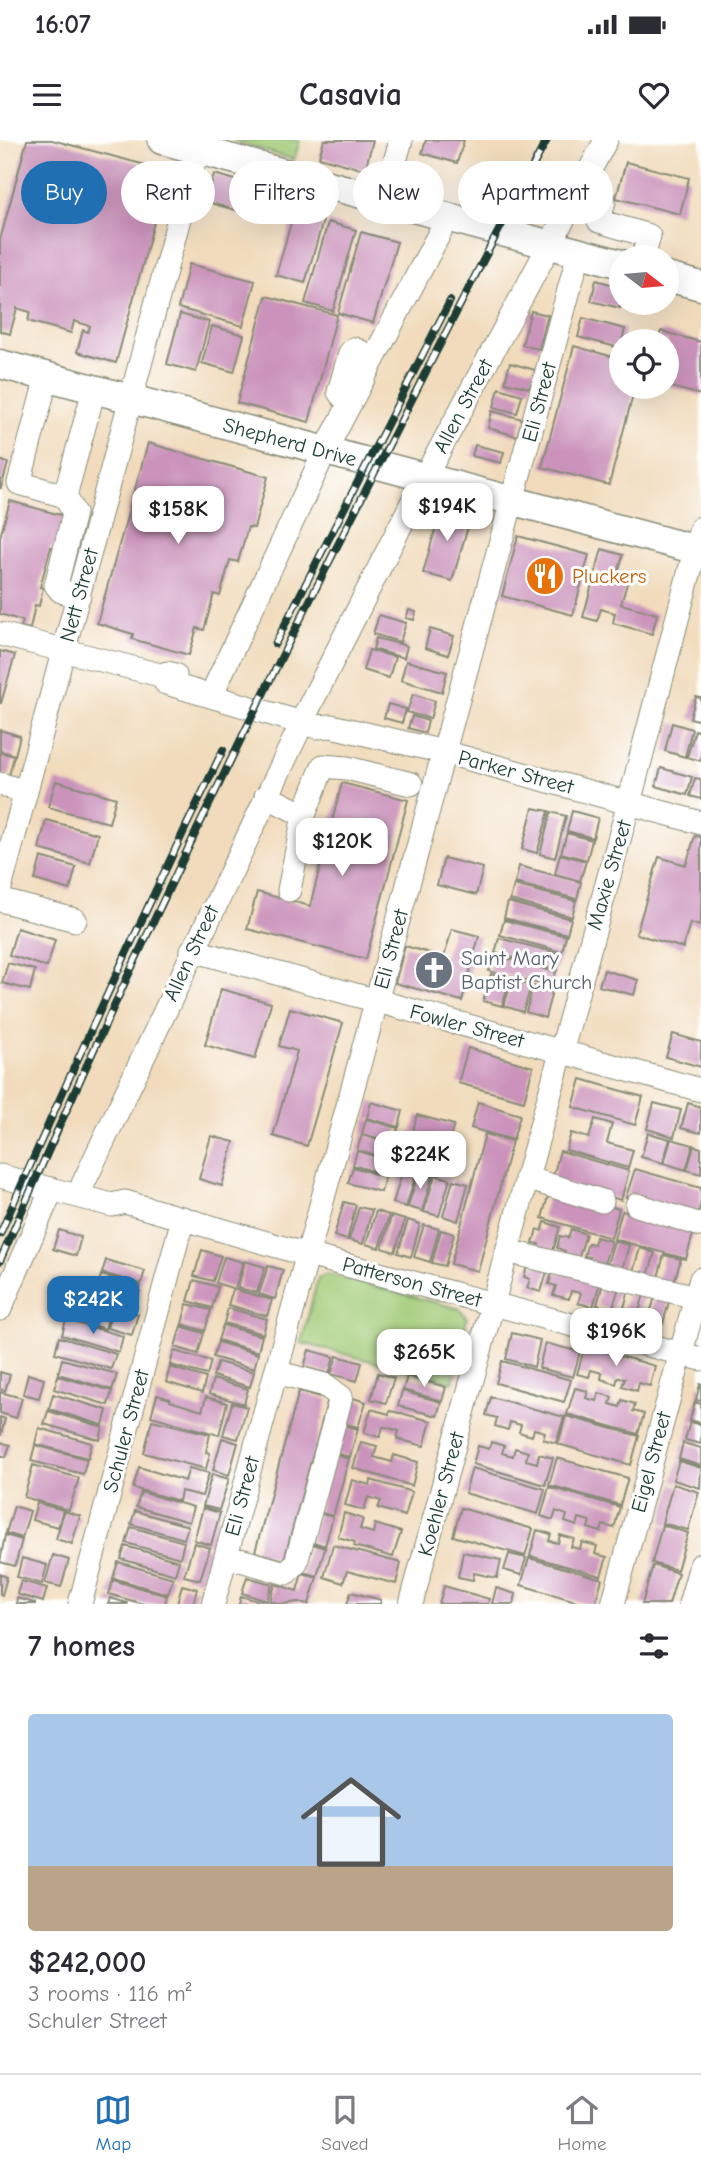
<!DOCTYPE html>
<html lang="en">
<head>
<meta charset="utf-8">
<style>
	:root { --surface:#fff; --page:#f2f2f3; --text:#2b2b33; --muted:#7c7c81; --line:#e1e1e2; --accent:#1f6fb2 }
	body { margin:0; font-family:"Comic Neue",sans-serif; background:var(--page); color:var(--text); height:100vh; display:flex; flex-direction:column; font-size:26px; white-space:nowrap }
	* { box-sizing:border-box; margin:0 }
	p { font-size:23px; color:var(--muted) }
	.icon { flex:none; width:38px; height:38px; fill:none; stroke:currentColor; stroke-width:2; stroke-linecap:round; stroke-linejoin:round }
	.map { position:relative; height:1464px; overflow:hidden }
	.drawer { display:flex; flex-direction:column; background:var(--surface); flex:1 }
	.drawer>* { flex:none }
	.guide { position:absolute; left:21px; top:21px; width:660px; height:63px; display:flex; gap:14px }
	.needle { width:46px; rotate:106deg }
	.controls { position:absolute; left:609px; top:105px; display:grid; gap:14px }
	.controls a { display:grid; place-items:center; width:70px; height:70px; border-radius:50%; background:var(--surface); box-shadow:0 7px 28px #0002; font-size:35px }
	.price { position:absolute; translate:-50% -60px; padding:0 16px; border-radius:14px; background:#fff; color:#222; font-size:23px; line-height:46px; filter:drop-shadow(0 2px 4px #0008) }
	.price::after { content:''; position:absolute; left:50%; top:42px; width:21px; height:16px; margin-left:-10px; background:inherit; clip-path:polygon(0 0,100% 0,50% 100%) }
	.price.current { background:var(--accent); color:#fff }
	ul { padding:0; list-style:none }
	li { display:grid; align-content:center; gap:14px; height:371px; padding:0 28px }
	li+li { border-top:2px solid var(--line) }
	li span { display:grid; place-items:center; height:217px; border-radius:7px; color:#555 }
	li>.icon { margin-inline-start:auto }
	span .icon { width:126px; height:126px; fill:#fffc; stroke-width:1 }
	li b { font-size:30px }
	h2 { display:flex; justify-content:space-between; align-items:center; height:84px; padding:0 28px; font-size:30px }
	.chip { padding:0 24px; border-radius:32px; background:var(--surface); box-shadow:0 7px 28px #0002; font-size:24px; line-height:63px }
	.chip.current { background:var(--accent); color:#fff }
	.status { display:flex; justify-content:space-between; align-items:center; height:49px; padding:0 35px; background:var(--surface); direction:ltr }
	.status svg { height:19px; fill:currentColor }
	header { display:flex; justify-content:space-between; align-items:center; height:91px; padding:0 28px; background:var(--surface); font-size:32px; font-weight:600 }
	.tab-bar { display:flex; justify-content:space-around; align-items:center; height:98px; border-top:2px solid var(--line); background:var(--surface); font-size:19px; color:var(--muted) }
	.tab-bar a { display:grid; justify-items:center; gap:4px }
	.tab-bar .current { color:var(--accent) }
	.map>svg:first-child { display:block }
	.green { fill:#a0ca75; stroke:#608454; stroke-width:2 }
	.building { fill:#cb93bb }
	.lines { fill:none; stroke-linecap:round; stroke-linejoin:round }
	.minor-casing { stroke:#888c78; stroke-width:25 }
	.major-casing { stroke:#888c78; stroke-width:31 }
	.minor { stroke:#fff; stroke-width:23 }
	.major { stroke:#fff; stroke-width:28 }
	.rail-casing { stroke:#1f3d34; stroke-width:8 }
	.rail { stroke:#fff; stroke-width:5; stroke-dasharray:16; stroke-linecap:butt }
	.labels { text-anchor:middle; stroke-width:6; stroke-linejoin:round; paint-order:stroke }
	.street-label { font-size:21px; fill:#1f3d34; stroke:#fff }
	.food-label { font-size:21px; fill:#c56008; stroke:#fff; text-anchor:start }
	.worship-label { font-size:21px; fill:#5b616d; stroke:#fff; text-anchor:start }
</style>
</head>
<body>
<div class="status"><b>16:07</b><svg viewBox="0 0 49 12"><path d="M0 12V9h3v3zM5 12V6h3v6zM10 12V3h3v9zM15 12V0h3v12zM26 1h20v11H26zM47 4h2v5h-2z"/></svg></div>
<header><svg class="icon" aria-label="menu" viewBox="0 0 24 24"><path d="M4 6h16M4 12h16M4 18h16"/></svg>Casavia<svg class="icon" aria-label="heart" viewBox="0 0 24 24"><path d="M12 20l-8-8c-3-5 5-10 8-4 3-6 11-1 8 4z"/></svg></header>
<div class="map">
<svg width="701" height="1464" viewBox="0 0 701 1464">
	<rect width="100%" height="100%" fill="#fff"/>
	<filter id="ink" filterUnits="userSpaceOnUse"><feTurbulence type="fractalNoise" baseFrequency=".0143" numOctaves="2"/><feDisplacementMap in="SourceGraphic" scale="14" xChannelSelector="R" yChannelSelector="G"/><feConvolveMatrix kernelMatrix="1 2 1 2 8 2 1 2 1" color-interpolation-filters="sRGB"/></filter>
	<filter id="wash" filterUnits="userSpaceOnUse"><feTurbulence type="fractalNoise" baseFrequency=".00686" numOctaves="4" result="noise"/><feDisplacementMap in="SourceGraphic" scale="28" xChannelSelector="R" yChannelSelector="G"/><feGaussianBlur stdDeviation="1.57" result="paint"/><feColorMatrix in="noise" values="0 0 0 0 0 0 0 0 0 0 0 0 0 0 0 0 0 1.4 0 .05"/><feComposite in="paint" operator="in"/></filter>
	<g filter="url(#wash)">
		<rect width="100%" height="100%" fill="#f1dbbc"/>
		<path class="green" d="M231,0H300L294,20Z
			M327,1134L460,1169L467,1178L453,1242L301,1203L318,1138Z"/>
		<g id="blocks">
			<path class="building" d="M27,0H52L168,31L116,223L77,212L83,190L88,192L90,186L74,181L71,193L28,181L30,172L17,168L10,194L0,191V100Z
				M324,0H373L365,30L319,17Z
				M426,0H464L457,23L422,13Z
				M626,22L689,38L680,74L616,58Z
				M214,34L282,53L274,81L207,62Z
				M294,72L323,81L305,143L276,135Z
				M328,82L356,90L333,171L305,163Z
				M361,92L397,102L373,183L338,173Z
				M189,124L255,141L243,186L178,168Z
				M596,140L621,147L620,168L591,161Z
				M266,156L337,175L309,282L237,263Z
				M531,171L548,175L539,209L522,205Z
				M180,174L209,182L196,232L167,224Z
				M583,178L625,189L620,208L578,197Z
				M212,186L244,195L234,232L202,223Z
				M661,191L701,202V255L667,246V201H658Z
				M574,206L621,219V247H635L609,345L542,327Z
				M510,223L535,230L530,248L505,242Z
				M499,248L522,255L517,273L494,267Z
				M492,271L522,279L517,296L488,288Z
				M148,303L268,337L254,388L248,387L238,422L230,420L220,456L214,454L204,490L197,488L189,515L132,499L133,494L97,483Z
				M475,305L504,312L501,323L472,316Z
				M0,320L8,323L1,348H0Z
				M10,361L64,376L55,408L51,407L40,447L43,448L39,466L35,465L30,489L21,487L23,481L0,474V397Z
				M442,365L472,373L452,441L423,433Z
				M518,396L589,415L573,475L502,456Z
				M602,409L623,415L617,437L628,440L621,464L657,474L652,494L613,483L615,473L601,469L597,481L583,477Z
				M409,470L416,472L414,480L406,478Z
				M379,475L406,483L400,502L373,494Z
				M430,489L454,496L448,515L425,508Z
				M376,498L407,506L404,518L373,509Z
				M369,510L395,517L389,538L363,530Z
				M0,511L15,515L1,563H0Z
				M406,521L447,532L442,552L401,540Z
				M413,554L435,561L430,579L407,572Z
				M696,557L701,558V581L690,578Z
				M388,564L406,569L402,583L384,578Z
				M412,576L428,581L425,593L408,588Z
				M672,583L692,589L685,617L665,611Z
				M0,590L20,596L15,615L0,611Z
				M695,590L701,592V621L687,617Z
				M0,612L14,616L9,636L0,633Z
				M661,628L692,637L687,655L656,646Z
				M695,638L701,639V659L690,656Z
				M56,641L116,658L109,683L48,667Z
				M342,643L408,660L366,819L247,789L257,752L310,766Z
				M533,668L549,671L537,713L522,709Z
				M572,671L598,678L593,698L567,691Z
				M551,672L566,676L555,718L540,714Z
				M46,680L98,694L90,723L39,709Z
				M567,693L592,700L587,720L561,713Z
				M695,696L701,697V786L690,783L683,808L636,794L659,717L686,725Z
				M560,714L586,721L580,741L555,734Z
				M41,717L76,727L70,750L35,740Z
				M444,718L483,728L476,755L437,745Z
				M519,726L581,742L577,759L515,743Z
				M514,745L576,761L572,777L510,760Z
				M508,762L571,779L567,794L504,778Z
				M504,780L566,796L562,812L500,795Z
				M17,788L55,800L47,827L9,815Z
				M452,789L479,796L462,861L395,843L405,806L444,817Z
				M499,798L561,814L557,830L495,813Z
				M493,815L556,832L552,847L489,831Z
				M8,823L35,830L30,850L2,843Z
				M604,830L638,840L634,855L599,846Z
				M491,834L510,840L502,866L483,861Z
				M512,840L531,846L523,872L504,866Z
				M533,846L552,851L545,878L526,872Z
				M221,849L271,863L255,919L205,905Z
				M290,868L343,883L307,1006L273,996L297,911L279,906Z
				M673,894L701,902V927L666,917Z
				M468,908L533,927L524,961L458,943Z
				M581,939L643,957L635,985L573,967Z
				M371,962L403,971L399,987L367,978Z
				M478,962L520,975L513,1000L471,988Z
				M654,963L681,970L674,997L647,989Z
				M688,963L701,967V993L681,988Z
				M417,975L454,985L449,1001L413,991Z
				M366,979L398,988L394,1003L362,994Z
				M595,979L612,984L607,1003L633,1010L628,1028L566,1010L571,993L589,998Z
				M411,992L447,1002L443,1016L407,1006Z
				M648,993L670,999L663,1023L641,1017Z
				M485,994L512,1001L478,1131L451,1124Z
				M362,995L393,1004L389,1019L357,1010Z
				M211,996L234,1002L222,1046L199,1039Z
				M671,999L693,1005L686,1030L664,1023Z
				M694,1006L701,1008V1034L687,1030Z
				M406,1008L442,1018L437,1034L401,1024Z
				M357,1011L389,1020L385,1035L353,1025Z
				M560,1011L629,1031L621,1060L552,1040Z
				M404,1026L417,1030L406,1067L393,1063Z
				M353,1027L385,1037L381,1052L348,1043Z
				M635,1029L701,1048V1062L697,1077L626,1057Z
				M419,1030L433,1034L422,1071L408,1067Z
				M435,1035L450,1039L439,1076L424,1072Z
				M453,1040L468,1044L458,1081L443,1076Z
				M550,1049L619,1069L611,1098L542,1078Z
				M344,1062L356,1065L347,1100L334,1096Z
				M359,1067L372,1070L363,1104L349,1100Z
				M376,1071L389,1075L379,1108L366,1104Z
				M622,1071L694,1091L686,1119L614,1099Z
				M391,1076L405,1080L395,1112L382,1108Z
				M408,1080L420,1084L411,1117L398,1113Z
				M545,1082L560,1087L552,1114L537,1110L539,1104L533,1103L537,1089L542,1091Z
				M424,1085L439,1089L430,1122L414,1117Z
				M571,1089L586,1094L578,1120L563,1116L565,1111L557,1108L560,1096L568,1098Z
				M59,1090L81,1097L76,1116L53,1109Z
				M441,1090L454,1094L445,1126L432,1123Z
				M596,1097L611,1101L603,1128L589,1124L590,1117L584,1116L588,1103L594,1104Z
				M614,1101L629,1105L621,1133L606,1128Z
				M640,1108L655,1113L647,1139L632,1135Z
				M202,1110L221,1116L213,1141L194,1136Z
				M664,1115L681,1119L673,1145L657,1141Z
				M224,1117L243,1122L235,1149L216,1143Z
				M106,1120L145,1131L141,1144L102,1133Z
				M245,1121L265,1127L257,1153L238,1148Z
				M549,1125L541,1152L527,1148L530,1139L524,1137L527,1126Z
				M268,1126L283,1130L275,1159L259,1154Z
				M552,1132L601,1139L593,1167L578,1163L581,1153L571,1151L569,1159L553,1155L556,1146L549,1144Z
				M101,1135L141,1146L138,1158L98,1147Z
				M604,1139L620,1144L612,1170L597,1165Z
				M194,1140L218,1147L212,1168L188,1161Z
				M73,1146L89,1150L80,1181L64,1177Z
				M630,1147L645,1151L637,1178L622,1174Z
				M233,1149L272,1160L267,1176L228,1165Z
				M656,1154L670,1158L663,1184L648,1180Z
				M88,1161L111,1168L105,1189L82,1182Z
				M187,1164L211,1170L205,1191L182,1184Z
				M113,1167L138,1174L132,1195L107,1188Z
				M228,1168L267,1179L263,1194L224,1183Z
				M66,1180L123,1196L119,1212L62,1195Z
				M223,1185L262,1196L258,1212L218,1200Z
				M181,1186L204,1193L198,1214L175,1207Z
				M512,1193L540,1200L534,1227L506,1219Z
				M59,1197L116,1214L111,1229L55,1213Z
				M218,1202L258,1214L254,1229L213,1217Z
				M545,1203L580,1212L573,1237L539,1228Z
				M585,1206L655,1226L650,1246L639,1243L637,1251L622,1246L625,1239L618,1237L616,1244L601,1239L602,1233L591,1230L589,1237L577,1234Z
				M309,1210L334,1217L329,1234L304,1227Z
				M174,1211L211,1221L207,1235L170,1225Z
				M337,1216L362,1223L357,1241L331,1234Z
				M62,1219L117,1234L112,1250L58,1234Z
				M502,1221L571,1240L564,1262L496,1243Z
				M218,1222L254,1232L250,1247L213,1236Z
				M170,1227L206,1238L202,1253L166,1242Z
				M0,1232L10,1235L5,1251L0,1249Z
				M378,1233L394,1238L386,1263L371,1259Z
				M28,1234L44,1239L39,1258L23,1254Z
				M58,1236L112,1251L108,1265L54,1249Z
				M407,1236L446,1247L442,1261L403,1250Z
				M213,1239L248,1249L244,1264L209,1254Z
				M700,1244H701V1261L696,1260Z
				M575,1248L588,1251L586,1258L597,1261L599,1253L612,1257L610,1264L620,1267L622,1260L635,1264L633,1271L644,1274L638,1294L567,1274Z
				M299,1251L328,1259L284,1420L255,1412Z
				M402,1251L441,1262L437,1276L398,1266Z
				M0,1252L22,1258L16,1278L0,1273Z
				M53,1254L107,1270L103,1285L49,1269Z
				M157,1255L170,1259V1261L202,1271L206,1257L227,1263L219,1295L151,1276Z
				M350,1257L366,1262L358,1287L343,1283Z
				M491,1257L564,1277L556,1303L543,1299L545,1292L534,1289L532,1296L519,1292L521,1285L510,1282L508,1290L495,1286L497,1278L486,1275Z
				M695,1262L701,1264V1283L690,1280Z
				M232,1263L247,1267L238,1299L223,1295Z
				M371,1269L389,1274L390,1271L404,1274L431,1281L424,1306L397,1299L399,1291L386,1287H383L380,1297L364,1293Z
				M48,1271L103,1287L100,1300L44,1284Z
				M566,1276L639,1296L631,1325L558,1304Z
				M0,1277L5,1279L1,1295H0Z
				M152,1280L210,1294L206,1312L210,1313L206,1329L144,1313Z
				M690,1282L701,1285V1304L685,1300Z
				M342,1285L358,1289L350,1317L334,1313Z
				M39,1288L92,1303L88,1318L35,1304Z
				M222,1298L238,1303L229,1335L213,1330Z
				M0,1302L10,1305L6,1317L0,1315Z
				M361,1302L377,1306L374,1317L392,1322L394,1315L418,1322L412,1346L353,1328Z
				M491,1302L504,1306L502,1313L513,1316L515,1308L528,1312L526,1320L537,1323L539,1314L553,1318L545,1345L473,1324L478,1306L489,1309Z
				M683,1303L701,1308V1326L679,1319Z
				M35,1305L87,1319L83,1334L31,1321Z
				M334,1314L349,1319L333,1376L318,1372Z
				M557,1318L628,1338L620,1365L549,1345Z
				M679,1321L701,1328L700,1348L673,1340Z
				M33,1325L79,1338L69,1370L24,1357Z
				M139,1327L185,1341L189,1328L209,1333L202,1356L181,1351L179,1361L133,1348Z
				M472,1328L545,1349L538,1374L465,1353Z
				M212,1334L229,1339L219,1370L203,1366Z
				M352,1340L370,1345L371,1340L412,1352L405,1376L378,1368L381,1361L368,1357L364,1370L345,1365Z
				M673,1344L699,1352L688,1390L662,1383Z
				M549,1347L620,1367L614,1388L603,1385L601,1392L588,1388L590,1381L579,1378L577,1386L565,1382L567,1375L556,1371L553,1380L541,1376Z
				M141,1352L193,1367L189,1382L136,1367Z
				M37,1363L63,1370L58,1387L32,1380Z
				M14,1366L30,1371L22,1398L6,1393Z
				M203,1368L220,1373L211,1405L194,1400Z
				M461,1368L533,1389L525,1416L453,1396Z
				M64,1371L80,1376L72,1404L56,1399Z
				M135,1371L188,1386L184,1399L131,1384Z
				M318,1373L333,1377L325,1406L310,1401Z
				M344,1373L363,1379L360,1389L373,1393L375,1384L401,1392L393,1417L354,1406L355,1402L338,1397Z
				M662,1385L688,1393L677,1430L652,1423Z
				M131,1387L184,1402L180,1418L126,1403Z
				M537,1390L551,1394L549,1401L558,1403L560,1395L574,1399L571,1407L580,1409L582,1402L597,1406L595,1414L607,1417L601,1436L530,1416Z
				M5,1395L22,1400L15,1426L0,1422Z
				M194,1403L210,1408L200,1440L184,1436Z
				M310,1403L325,1408L317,1436L302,1432Z
				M333,1405L401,1423L396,1444L347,1431L343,1443L324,1437Z
				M125,1406L179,1421L175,1435L121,1419Z
				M463,1412L501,1420L497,1438L474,1433L473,1440L458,1437Z
				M509,1414L526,1418L521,1435L504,1430Z
				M53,1415L69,1420L61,1447L45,1443Z
				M22,1418L47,1425L42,1444L17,1437Z
				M529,1418L602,1439L595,1464H586L521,1445Z
				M118,1422L173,1438L168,1454L113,1438Z
				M653,1425L678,1433L669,1464H642Z
				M302,1433L317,1437L309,1464L298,1462L281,1464L270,1461L275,1444L297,1451Z
				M0,1434L7,1437L2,1455L0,1454Z
				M247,1437L272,1444L267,1461L242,1453Z
				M113,1440L167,1456L165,1464H143L109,1454Z
				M21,1441L47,1448L43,1462L17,1454Z
				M182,1445L197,1449L193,1464H177Z
				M444,1446L489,1459L488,1464H439Z
				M496,1448L516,1454L514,1464H492Z
				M351,1452L381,1460L380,1464H347Z
				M241,1456L261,1462L260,1464H239Z
				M17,1458L35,1463V1464H16Z
				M110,1458L127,1463V1464H108Z"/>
		</g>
	</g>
	<g filter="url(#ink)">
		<use href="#blocks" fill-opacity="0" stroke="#888c78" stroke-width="2"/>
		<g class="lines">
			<defs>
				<path id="minor" d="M578,52L604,61L599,81L649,96L643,117
					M384,61L401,0
					M47,237L19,343L65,356L94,250
					M351,261L343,257L339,252L350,213L354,209L374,218
					M65,356L74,373L56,445L61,451L79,456
					M0,494L160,535L168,533L175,535
					M160,535L166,543L302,583L318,587L331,586L444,612L701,683
					M215,547L325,311L448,77
					M306,573L425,337L606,0
					M0,644L26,652
					M266,656L304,675L323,626L347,628L411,644
					M0,748L200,0
					M289,750L304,675
					M0,760L75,780
					M192,810L701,950
					M0,1036L112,1065L125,1062L308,1115L701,1219
					M526,1038L602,1061
					M83,1044L302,583
					M637,1065L701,1085
					M507,1111L696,1157
					M0,1169L52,1049
					M226,1416L286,1433L296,1423L341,1257L325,1245L276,1232
					M80,1464L183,1078
					M213,1464L579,113
					M411,1464L629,663L701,388
					M613,1464L701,1139
					M690,1464L701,1425"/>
				<path id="major" d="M162,0L621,124
					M667,137L701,146
					M0,224L701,411"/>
			</defs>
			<use href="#minor" class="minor-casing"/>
			<use href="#major" class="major-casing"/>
			<use href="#minor" class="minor"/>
			<use href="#major" class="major"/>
			<defs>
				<path id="rail" d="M275,504L450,161
					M0,1094C71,931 145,770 223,610
					M0,1121C116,852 243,589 377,328C433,218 488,108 547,0"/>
			</defs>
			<use href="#rail" class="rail-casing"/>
			<use href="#rail" class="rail"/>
		</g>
	</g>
	<defs>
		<symbol id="restaurant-disc" viewBox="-11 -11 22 22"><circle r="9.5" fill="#e8710a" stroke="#fff"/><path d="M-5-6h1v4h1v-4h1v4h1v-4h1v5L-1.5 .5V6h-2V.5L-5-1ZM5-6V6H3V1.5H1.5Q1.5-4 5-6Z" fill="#fff"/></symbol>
		<symbol id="church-disc" viewBox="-11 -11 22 22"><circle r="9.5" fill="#6b7280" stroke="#fff"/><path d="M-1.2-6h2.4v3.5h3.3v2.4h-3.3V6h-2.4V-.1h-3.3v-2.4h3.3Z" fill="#fff"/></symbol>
	</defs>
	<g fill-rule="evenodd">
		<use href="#restaurant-disc" x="523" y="414" width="44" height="44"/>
		<use href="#church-disc" x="412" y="808" width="44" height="44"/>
	</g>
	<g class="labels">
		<g class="street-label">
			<text transform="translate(539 262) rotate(-75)" y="7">Eli Street</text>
			<text transform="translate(463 266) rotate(-62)" y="7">Allen Street</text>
			<text transform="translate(290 302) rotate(15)" y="7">Shepherd Drive</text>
			<text transform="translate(79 455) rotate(-75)" y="7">Nett Street</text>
			<text transform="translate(516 632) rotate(15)" y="7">Parker Street</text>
			<text transform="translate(609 735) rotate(-74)" y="7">Maxie Street</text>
			<text transform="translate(391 809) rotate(-75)" y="7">Eli Street</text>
			<text transform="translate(191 813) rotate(-65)" y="7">Allen Street</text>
			<text transform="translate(467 886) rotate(15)" y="7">Fowler Street</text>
			<text transform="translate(412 1142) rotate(15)" y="7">Patterson Street</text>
			<text transform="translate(126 1291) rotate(-75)" y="7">Schuler Street</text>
			<text transform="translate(651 1322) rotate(-75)" y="7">Eigel Street</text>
			<text transform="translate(441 1354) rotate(-75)" y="7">Koehler Street</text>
			<text transform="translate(242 1356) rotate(-75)" y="7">Eli Street</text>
		</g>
		<g class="food-label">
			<text x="572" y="443">Pluckers</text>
		</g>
		<g class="worship-label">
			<text x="461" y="825">Saint Mary<tspan x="461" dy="24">Baptist Church</tspan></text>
		</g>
	</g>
</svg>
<div class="controls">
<a><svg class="needle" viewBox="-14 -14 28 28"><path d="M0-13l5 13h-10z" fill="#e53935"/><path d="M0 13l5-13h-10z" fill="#7c7c81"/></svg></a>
<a><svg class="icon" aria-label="locate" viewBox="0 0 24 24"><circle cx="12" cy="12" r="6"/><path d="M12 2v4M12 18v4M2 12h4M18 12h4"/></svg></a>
</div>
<b class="price" style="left:447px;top:403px">$194K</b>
<b class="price" style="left:178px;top:406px">$158K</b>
<b class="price" style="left:342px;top:738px">$120K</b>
<b class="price" style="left:420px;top:1051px">$224K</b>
<b class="price current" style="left:93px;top:1196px">$242K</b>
<b class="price" style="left:616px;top:1228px">$196K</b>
<b class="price" style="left:424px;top:1249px">$265K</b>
<div class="guide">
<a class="chip current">Buy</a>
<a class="chip">Rent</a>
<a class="chip">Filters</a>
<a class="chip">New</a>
<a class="chip">Apartment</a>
</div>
</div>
<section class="drawer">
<h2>7 homes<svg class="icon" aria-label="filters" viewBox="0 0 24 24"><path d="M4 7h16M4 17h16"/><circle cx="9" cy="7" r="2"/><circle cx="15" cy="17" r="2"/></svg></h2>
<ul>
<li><span style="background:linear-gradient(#a9c7e8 70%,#b9a48a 0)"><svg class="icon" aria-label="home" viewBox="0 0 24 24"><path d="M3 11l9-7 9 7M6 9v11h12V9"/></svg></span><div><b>$242,000</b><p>3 rooms · 116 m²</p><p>Schuler Street</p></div></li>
</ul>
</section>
<nav class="tab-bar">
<a class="current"><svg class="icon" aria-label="map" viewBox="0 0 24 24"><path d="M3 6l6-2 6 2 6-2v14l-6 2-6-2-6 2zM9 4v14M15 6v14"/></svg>Map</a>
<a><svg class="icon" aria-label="saved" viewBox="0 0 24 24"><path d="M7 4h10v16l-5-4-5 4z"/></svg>Saved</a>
<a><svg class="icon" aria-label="home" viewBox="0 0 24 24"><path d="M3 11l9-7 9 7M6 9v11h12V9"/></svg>Home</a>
</nav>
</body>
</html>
